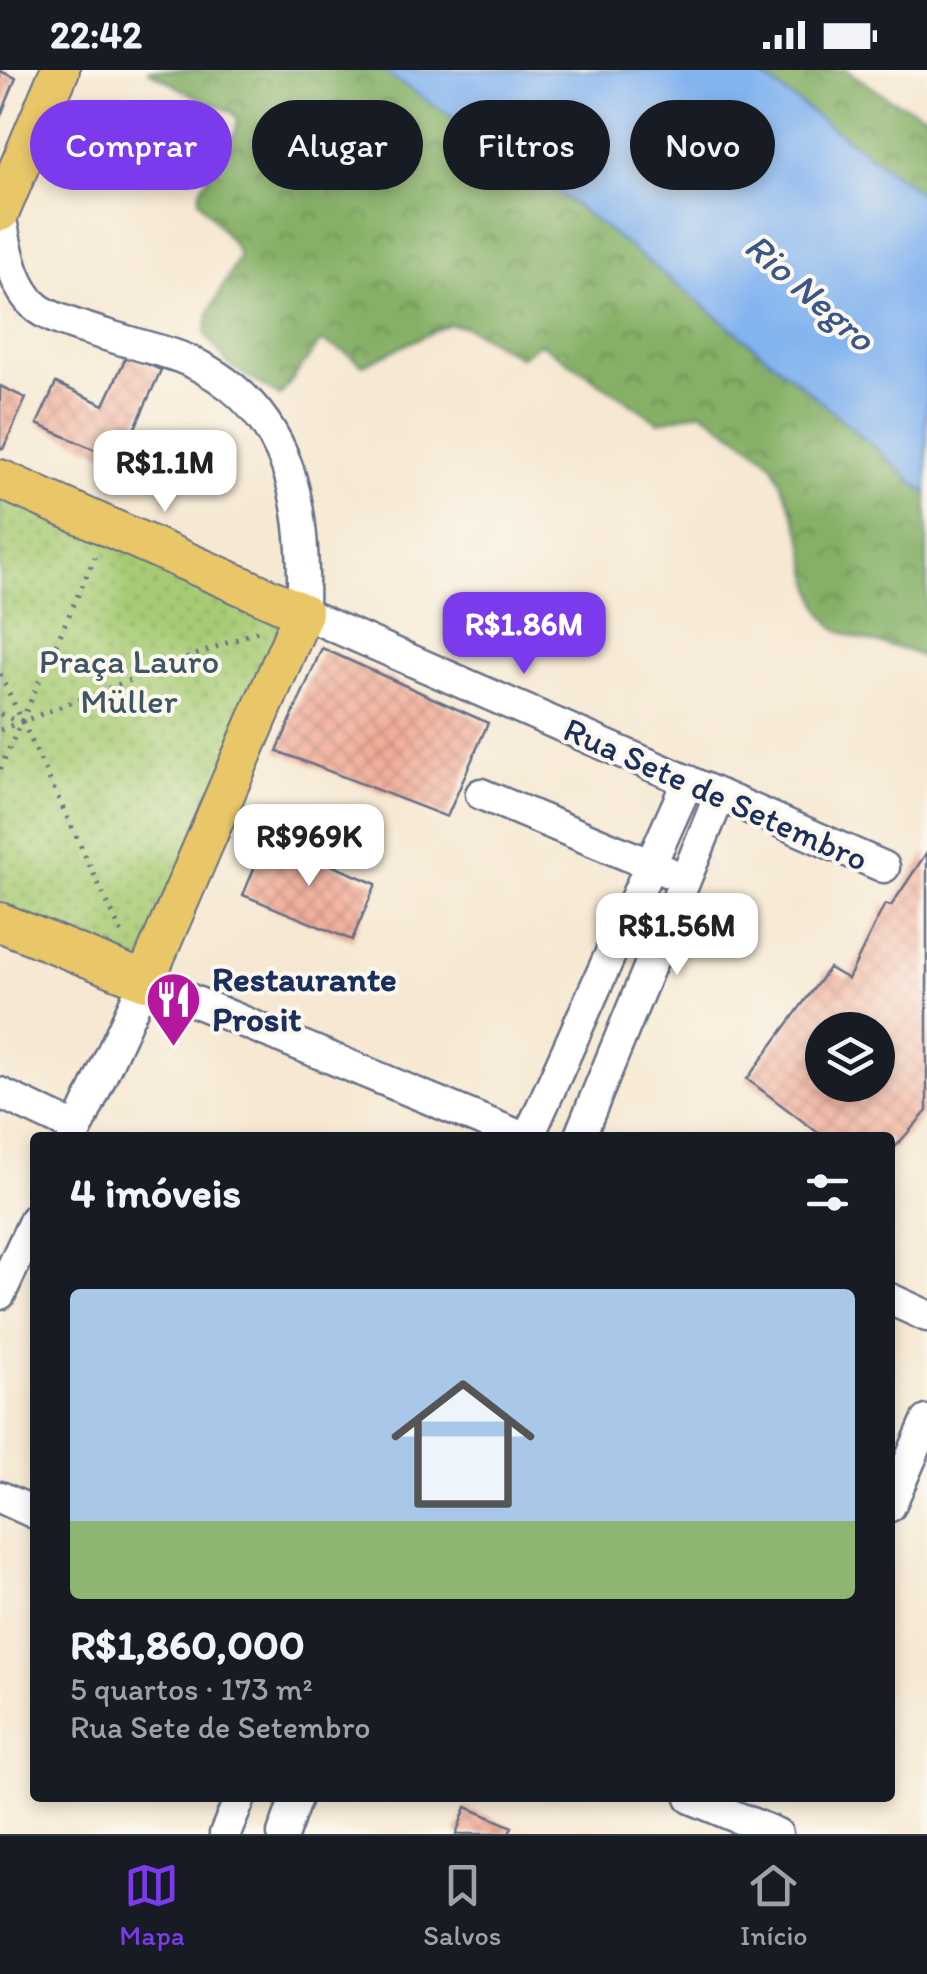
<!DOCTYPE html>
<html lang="pt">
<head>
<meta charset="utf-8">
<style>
	:root { --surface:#171b24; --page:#20242c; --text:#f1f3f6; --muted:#9ea1a6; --line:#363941; --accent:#7c3aed }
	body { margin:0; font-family:Itim,sans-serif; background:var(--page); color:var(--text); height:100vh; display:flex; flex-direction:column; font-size:38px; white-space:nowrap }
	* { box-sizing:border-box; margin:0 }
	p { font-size:32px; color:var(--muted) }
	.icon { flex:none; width:55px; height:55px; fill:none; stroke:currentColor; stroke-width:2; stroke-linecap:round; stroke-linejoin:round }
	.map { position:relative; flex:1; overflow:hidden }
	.panel { position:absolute; left:30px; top:1062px; width:865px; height:670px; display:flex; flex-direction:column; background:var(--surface); border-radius:10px; box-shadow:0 5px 15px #0003 }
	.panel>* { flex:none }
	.guide { position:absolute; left:30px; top:30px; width:868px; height:90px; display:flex; gap:20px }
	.tools { position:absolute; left:805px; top:942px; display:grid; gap:20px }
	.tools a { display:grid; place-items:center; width:90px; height:90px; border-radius:50%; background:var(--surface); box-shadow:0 5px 15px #0003; font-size:50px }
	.price { position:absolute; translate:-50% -85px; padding:0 22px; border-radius:20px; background:#fff; color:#222; font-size:32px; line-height:65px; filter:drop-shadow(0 2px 5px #0008) }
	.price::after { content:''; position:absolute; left:50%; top:60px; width:30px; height:22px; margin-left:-15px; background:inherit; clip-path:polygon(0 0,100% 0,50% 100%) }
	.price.selected { background:var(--accent); color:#fff }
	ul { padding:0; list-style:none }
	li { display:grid; align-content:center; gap:20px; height:530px; padding:0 40px }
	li+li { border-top:2px solid var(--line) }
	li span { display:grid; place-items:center; height:310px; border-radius:10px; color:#555 }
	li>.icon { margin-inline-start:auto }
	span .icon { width:180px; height:180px; fill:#fffc; stroke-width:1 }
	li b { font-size:42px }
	h2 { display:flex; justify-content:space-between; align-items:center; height:120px; padding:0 40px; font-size:42px }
	.tag { padding:0 35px; border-radius:45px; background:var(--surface); box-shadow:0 5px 15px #0003; font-size:35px; line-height:90px }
	.tag.selected { background:var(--accent); color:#fff }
	.status { display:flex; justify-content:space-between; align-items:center; height:70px; padding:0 50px; background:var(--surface); direction:ltr }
	.status svg { height:28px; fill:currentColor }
	.tab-bar { display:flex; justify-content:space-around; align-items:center; height:140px; border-top:2px solid var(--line); background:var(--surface); font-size:28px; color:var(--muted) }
	.tab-bar a { display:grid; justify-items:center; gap:5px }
	.tab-bar .selected { color:var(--accent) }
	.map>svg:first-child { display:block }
	.forest { fill:url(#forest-crowns); stroke:#507062; stroke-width:2.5 }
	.park { fill:url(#park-dots); stroke:#617e6a; stroke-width:2.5 }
	.water { fill:#83b4ef; stroke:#4f72a6; stroke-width:2.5 }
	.building { fill:url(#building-cross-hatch); fill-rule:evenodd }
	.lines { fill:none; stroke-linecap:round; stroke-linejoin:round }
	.minor-casing { stroke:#687087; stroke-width:35 }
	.major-casing { stroke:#687087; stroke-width:42 }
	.path { stroke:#687087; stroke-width:5; stroke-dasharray:2.5 8; stroke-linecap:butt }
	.minor { stroke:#fff; stroke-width:30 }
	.major { stroke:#e9c769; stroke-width:38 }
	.labels { text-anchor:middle; stroke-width:8; stroke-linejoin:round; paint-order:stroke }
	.park-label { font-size:35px; fill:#3e5664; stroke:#fbf7ec }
	.street-label { font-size:35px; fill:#1b2f5e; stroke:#fbf7ec }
	.poi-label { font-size:35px; font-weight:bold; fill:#1b2f5e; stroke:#fbf7ec; text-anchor:start }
	.water-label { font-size:38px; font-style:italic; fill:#3a578a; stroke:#fbf7ec }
</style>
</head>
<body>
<div class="status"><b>22:42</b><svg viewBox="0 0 49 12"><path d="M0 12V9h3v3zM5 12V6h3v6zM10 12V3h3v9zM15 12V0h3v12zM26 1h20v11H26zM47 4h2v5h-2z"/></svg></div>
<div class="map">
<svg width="927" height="1764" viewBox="0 0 927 1764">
	<defs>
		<pattern id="forest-crowns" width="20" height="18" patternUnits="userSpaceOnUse" patternTransform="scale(2.5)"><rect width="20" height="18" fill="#85b066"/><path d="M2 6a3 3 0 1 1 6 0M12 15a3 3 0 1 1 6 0" fill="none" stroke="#6c9057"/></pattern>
		<pattern id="park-dots" width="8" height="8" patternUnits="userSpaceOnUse" patternTransform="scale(2.5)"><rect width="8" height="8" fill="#a7cc75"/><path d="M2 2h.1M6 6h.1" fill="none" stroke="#87a663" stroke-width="1.8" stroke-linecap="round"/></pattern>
		<pattern id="building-cross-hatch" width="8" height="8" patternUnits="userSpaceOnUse" patternTransform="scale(2.5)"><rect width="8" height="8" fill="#f3aa95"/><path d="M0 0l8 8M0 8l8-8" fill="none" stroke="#c48b7d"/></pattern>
	</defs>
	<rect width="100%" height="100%" fill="#fbf7ec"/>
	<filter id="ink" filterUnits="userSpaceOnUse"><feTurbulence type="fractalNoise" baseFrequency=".01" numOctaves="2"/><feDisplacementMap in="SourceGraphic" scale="20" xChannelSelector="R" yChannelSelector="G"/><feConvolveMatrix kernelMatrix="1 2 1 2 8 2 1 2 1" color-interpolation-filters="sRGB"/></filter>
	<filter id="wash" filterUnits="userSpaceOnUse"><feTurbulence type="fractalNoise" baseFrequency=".0048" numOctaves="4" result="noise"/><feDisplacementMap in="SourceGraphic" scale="40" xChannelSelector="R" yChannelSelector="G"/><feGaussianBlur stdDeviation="2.25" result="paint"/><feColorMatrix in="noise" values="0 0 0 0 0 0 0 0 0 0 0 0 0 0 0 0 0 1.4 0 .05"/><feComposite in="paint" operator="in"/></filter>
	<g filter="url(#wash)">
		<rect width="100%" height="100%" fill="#f6e8d2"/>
		<path class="forest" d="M147,0H380L452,45L586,142L827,333L927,424V591C897,567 846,580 824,545C809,521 809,489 801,463C798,453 775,396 771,392C751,373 724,358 702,341L659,352L540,273L520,287L466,257L449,254L363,295L345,282L321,271L280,326L229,295L205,264L210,241L239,187L236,178L199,130L200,120L236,61L238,49L231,41L200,29Z
			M754,0H846L892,30L927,45V128Z"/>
		<path class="park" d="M0,412L296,545L139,911L0,850Z"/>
		<path class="water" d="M380,0H754L927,128V424C843,348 759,279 670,209C576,135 482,63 380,0Z"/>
		<g id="blocks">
			<path class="building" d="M0,1L16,8L0,48Z
				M127,285L161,300L120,391L37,354L56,313L104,335Z
				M0,316L26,328L3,379L0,378Z
				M322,578L488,653L447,747L277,681Z
				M267,768L376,814L352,870L243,825Z
				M927,782V1041L890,1083V1068H825L747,1009L829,898L848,909L885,834L891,836ZM822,960H878V1015H822Z
				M466,1737L512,1757L509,1764H456Z"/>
		</g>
	</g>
	<g filter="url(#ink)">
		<use href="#blocks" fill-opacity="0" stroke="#687087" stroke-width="2.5"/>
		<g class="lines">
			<defs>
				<path id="minor" d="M0,146C7,176 11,215 36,237C53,252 112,266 136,274C153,279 171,283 187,290C296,339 305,438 303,543L884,797
					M481,724L668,802
					M0,1023L77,1059
					M73,1068L145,911L524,1068
					M528,1068L688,711
					M579,1068L720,725
					M0,1224L35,1149
					M890,1229L927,1246
					M0,1427L35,1443
					M890,1436L927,1351
					M691,1728L777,1764
					M225,1764L240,1728
					M283,1764L296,1728"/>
				<path id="major" d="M0,142L60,0
					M0,409L303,543L145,911L0,852"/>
			</defs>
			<use href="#minor" class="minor-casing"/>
			<use href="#major" class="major-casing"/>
			<path class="path" d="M0,604L124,868
				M0,644L18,652
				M0,660L263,559
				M0,699L95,487"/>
			<use href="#minor" class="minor"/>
			<use href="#major" class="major"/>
		</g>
	</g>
	<defs>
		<symbol id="restaurant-pin" viewBox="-11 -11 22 30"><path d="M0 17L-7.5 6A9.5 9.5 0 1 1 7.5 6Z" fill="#b5179e" stroke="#fbf7ec"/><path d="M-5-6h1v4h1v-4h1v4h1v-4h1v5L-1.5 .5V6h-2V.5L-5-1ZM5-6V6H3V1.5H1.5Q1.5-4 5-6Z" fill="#fff"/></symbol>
	</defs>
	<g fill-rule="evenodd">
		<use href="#restaurant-pin" x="142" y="898" width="63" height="86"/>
	</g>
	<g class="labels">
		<g class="park-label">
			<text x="129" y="603">Praça Lauro<tspan x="129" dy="40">Müller</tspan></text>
		</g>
		<g class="street-label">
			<text transform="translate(716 724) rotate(24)" y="12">Rua Sete de Setembro</text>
		</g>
		<g class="poi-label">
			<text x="212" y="921">Restaurante<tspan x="212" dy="40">Prosit</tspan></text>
		</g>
		<g class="water-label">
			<text transform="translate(810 222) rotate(41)" y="13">Rio Negro</text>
		</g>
	</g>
</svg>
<div class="tools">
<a><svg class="icon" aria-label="layers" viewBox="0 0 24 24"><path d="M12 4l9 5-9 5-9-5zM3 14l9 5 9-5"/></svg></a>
</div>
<b class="price" style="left:165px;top:445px">R$1.1M</b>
<b class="price selected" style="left:524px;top:607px">R$1.86M</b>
<b class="price" style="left:309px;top:819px">R$969K</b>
<b class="price" style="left:677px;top:908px">R$1.56M</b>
<div class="guide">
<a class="tag selected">Comprar</a>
<a class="tag">Alugar</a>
<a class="tag">Filtros</a>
<a class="tag">Novo</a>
</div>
<section class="panel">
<h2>4 imóveis<svg class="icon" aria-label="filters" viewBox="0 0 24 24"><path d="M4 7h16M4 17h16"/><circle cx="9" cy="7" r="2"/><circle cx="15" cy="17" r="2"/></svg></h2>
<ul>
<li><span style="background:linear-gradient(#a9c7e8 75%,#8fb573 0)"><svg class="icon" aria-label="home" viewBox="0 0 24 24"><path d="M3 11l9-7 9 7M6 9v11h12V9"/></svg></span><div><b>R$1,860,000</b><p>5 quartos · 173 m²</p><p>Rua Sete de Setembro</p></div></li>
</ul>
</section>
</div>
<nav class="tab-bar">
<a class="selected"><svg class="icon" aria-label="map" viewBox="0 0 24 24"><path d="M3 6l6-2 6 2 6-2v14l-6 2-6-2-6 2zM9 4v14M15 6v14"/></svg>Mapa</a>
<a><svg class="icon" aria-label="saved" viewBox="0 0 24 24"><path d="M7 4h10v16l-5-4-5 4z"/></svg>Salvos</a>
<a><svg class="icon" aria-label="home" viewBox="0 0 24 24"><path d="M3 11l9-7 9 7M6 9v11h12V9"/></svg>Início</a>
</nav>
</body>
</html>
